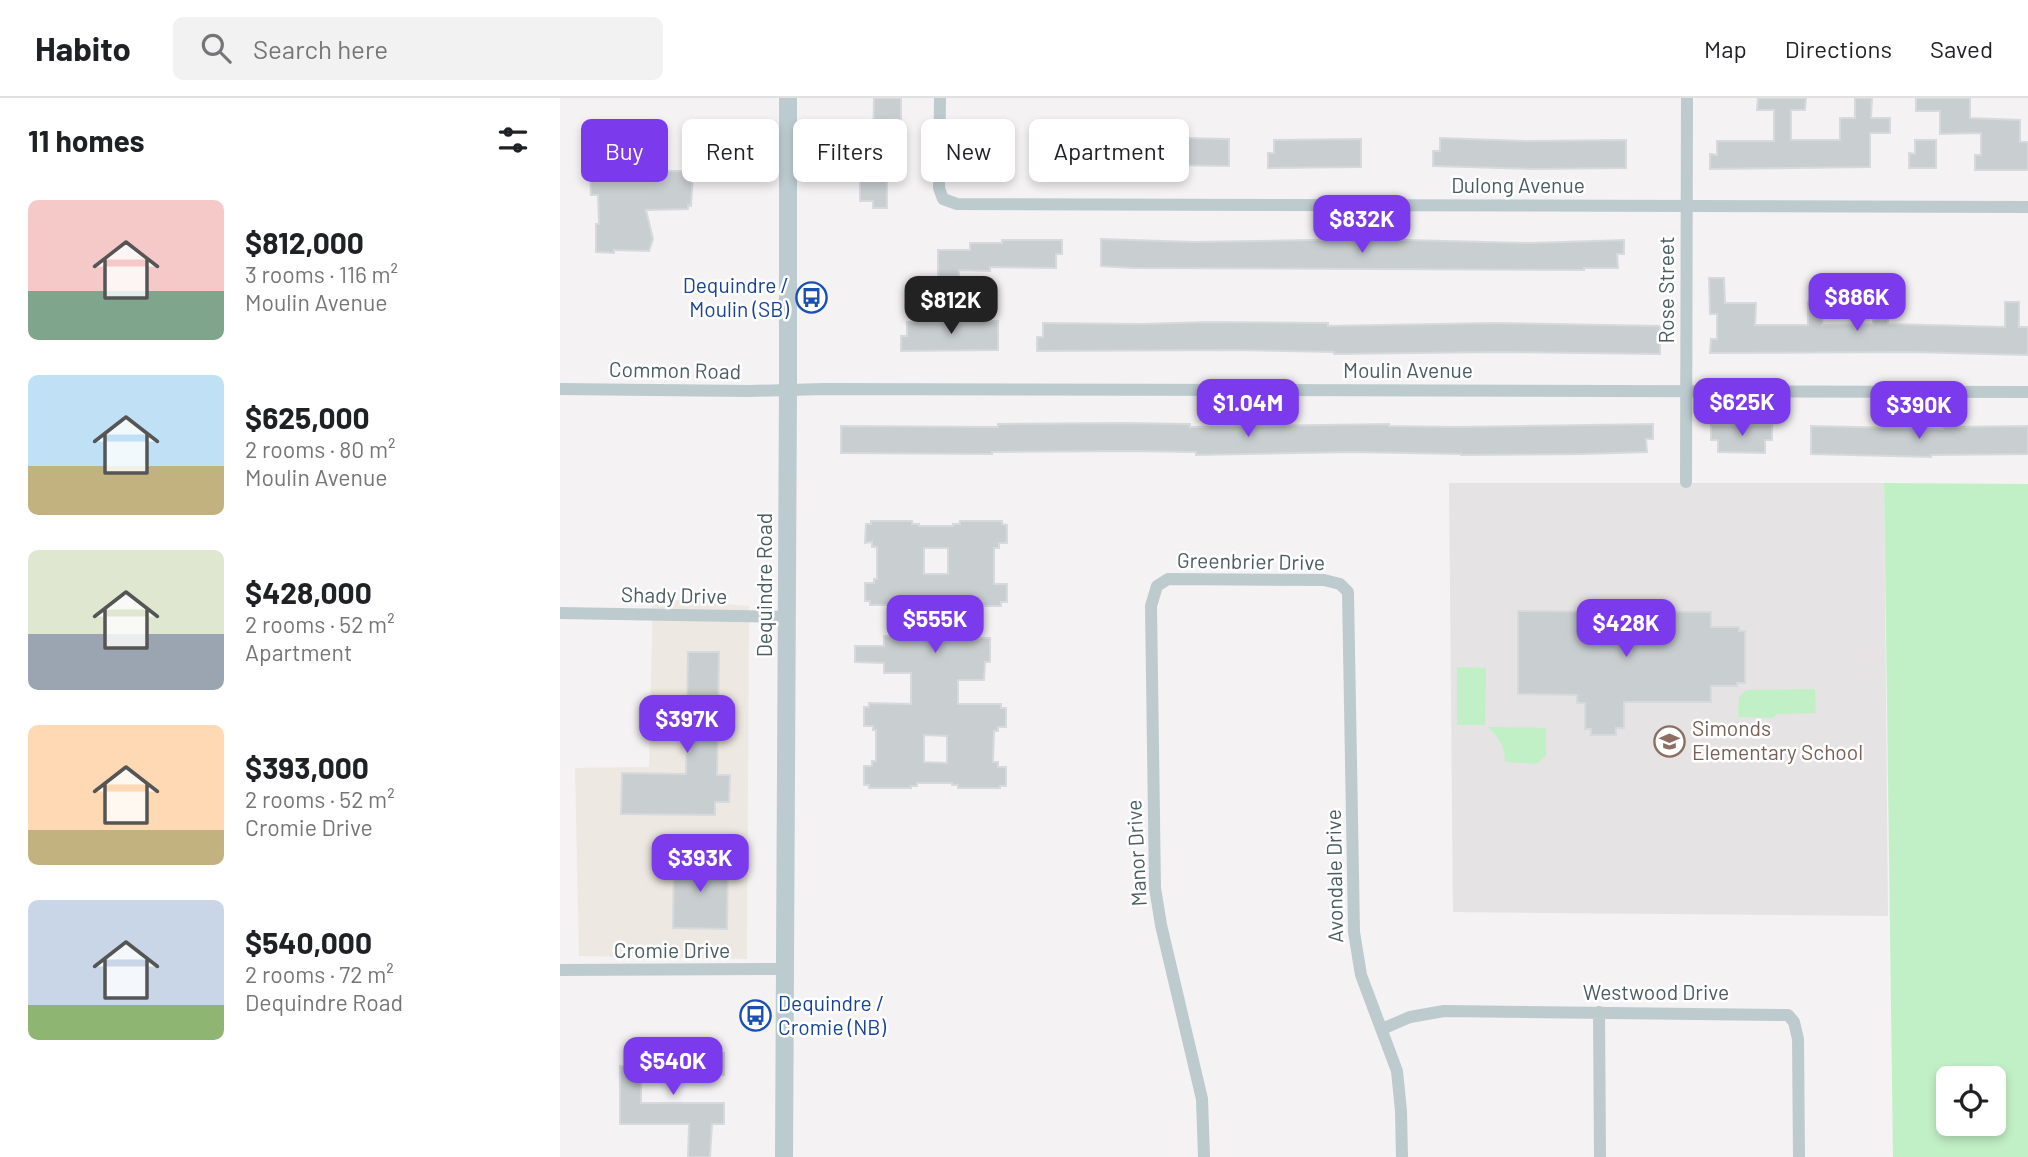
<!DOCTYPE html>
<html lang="en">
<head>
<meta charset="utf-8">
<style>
	:root { --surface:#fff; --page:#f2f2f2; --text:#202124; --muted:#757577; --line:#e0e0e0; --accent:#7c3aed }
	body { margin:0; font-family:Barlow,sans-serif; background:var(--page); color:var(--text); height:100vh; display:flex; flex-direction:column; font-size:26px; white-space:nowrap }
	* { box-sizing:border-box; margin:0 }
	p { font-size:23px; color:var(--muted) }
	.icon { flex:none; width:38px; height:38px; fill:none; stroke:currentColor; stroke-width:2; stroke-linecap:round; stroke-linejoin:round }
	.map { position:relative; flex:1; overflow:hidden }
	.side { display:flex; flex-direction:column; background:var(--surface); width:560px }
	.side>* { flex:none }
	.guide { position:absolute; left:21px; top:21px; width:665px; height:63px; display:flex; gap:14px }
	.buttons { position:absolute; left:1376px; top:968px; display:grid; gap:14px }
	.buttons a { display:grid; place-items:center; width:70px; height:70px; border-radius:10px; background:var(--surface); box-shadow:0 4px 10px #0003; font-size:35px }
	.price { position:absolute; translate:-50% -60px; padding:0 16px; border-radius:14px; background:var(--accent); color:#fff; font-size:23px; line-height:46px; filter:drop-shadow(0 2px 4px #0008) }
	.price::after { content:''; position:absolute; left:50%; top:42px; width:21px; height:16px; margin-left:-10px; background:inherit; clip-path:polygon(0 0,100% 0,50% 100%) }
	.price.selected { background:#222; color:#fff }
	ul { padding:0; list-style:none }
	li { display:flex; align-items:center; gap:21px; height:175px; padding:0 28px }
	li span { display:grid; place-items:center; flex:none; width:196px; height:140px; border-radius:10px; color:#555 }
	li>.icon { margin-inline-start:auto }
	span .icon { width:84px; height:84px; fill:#fffc; stroke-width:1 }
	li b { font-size:30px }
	h2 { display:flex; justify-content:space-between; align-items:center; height:84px; padding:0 28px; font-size:30px }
	.pill { padding:0 24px; border-radius:10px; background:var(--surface); box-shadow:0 4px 10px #0003; font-size:24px; line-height:63px }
	.pill.selected { background:var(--accent); color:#fff }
	header { display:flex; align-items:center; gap:42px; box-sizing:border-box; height:98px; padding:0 35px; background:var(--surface); border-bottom:2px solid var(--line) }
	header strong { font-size:33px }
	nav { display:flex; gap:38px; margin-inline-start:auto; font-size:24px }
	.search { width:490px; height:63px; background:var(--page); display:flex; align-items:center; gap:18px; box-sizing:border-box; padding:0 24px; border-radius:10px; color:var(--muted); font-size:26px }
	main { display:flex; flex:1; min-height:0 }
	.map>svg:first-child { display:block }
	.commercial { fill:#eee8e2 }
	.education { fill:#e5e3e4 }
	.green { fill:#c2f0c6; fill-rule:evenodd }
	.building { fill:#c9ced1; stroke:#d6dadd; stroke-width:2; fill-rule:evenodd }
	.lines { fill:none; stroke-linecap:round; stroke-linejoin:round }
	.street { stroke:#bdcbce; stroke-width:12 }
	.secondary { stroke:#bbcbd0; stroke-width:18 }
	.labels { text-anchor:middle; stroke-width:5; stroke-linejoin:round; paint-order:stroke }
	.street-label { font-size:21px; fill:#495c5f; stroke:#fff }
	.transit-label { font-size:21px; fill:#164399; stroke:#fff; text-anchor:end }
	.education-label { font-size:21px; fill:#785e54; stroke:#fff; text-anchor:start }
</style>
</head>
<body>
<header>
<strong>Habito</strong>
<div class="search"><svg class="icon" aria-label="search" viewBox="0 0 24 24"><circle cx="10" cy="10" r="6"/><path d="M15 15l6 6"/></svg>Search here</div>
<nav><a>Map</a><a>Directions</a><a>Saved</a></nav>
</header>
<main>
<section class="side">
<h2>11 homes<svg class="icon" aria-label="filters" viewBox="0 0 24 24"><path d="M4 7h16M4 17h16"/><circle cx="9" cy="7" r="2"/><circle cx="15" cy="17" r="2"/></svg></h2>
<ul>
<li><span style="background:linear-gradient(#f6c9c9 65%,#7fa58c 0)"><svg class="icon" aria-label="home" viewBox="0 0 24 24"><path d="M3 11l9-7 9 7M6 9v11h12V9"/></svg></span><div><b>$812,000</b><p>3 rooms · 116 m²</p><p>Moulin Avenue</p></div></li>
<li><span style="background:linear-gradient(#bfe0f5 65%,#c2b280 0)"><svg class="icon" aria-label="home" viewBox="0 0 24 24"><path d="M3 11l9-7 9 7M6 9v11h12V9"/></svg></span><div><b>$625,000</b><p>2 rooms · 80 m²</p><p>Moulin Avenue</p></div></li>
<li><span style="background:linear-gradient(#dfe7d0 60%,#9aa5b1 0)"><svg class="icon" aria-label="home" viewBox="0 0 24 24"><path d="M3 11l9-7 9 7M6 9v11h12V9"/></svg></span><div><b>$428,000</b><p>2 rooms · 52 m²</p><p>Apartment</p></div></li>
<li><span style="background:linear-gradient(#ffd9b3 75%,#c2b280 0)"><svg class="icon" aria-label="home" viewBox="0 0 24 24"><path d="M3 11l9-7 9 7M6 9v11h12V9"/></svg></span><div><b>$393,000</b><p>2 rooms · 52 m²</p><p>Cromie Drive</p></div></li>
<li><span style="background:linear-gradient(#c9d6e8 75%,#8fb573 0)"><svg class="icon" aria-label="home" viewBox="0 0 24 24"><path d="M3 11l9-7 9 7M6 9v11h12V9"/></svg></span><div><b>$540,000</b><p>2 rooms · 72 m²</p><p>Dequindre Road</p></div></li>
</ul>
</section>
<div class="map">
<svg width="1468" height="1059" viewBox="0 0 1468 1059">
	<rect width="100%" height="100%" fill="#f4f2f3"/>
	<path class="commercial" d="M93,500L189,508L187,861L19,858L15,670L89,669Z"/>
	<path class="education" d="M889,385H1324L1328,818L893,814Z"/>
	<path class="green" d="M1324,385L1468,386V1059H1333ZM1388,980H1433V1026H1388Z
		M897,569L926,570L925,627H897Z
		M1255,591L1256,615L1217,616L1213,620L1178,619L1179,599L1186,592Z
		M928,629L986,630V658L976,666L945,664C945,648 939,640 928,629Z"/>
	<path class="building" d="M314,0H341V43H336V77H327V110H313V103H300V82H308V49H313Z
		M1198,0H1246L1245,12H1231V42H1280V20H1295V0H1312L1311,20H1330V35H1310V69L1150,71V56L1157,57V43H1214V12H1197Z
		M1356,0H1410V20L1460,22V44H1468V72H1415V57H1421V35L1380,36V13H1356Z
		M582,39L669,41V68L606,67L477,69V55H483V41Z
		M880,40L967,43L1066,42V70L973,71L873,68V53H880Z
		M801,41V69L708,70V55H714V42Z
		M1355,42H1376V70H1349V55L1355,56Z
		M84,58L85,73H127L129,78H133L131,108L128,107V111L86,112L93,141L89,153L54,152V155L36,154V126H39L38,97H31L29,59Z
		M541,141L634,144L806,141L971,145L1064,142V156H1057L1058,170H1024V172L574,170L541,168Z
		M442,142H502V156H496V170L430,169V173L399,172V180L378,179V152H410V145H442Z
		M1149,180H1164L1165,205H1196L1195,227H1248V204H1263L1262,227L1313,226V205H1328V226L1445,229V204H1459V229H1468V257L1349,254L1150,255L1151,241H1157V216H1150Z
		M438,223V252L341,253V238H347V224Z
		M648,224L768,225V228L933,225L1100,228V256L939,254L774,256V254L674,252L477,253V239H483V225L582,226Z
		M565,325L630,326V329L829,326V328L895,329L1093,326V341H1086L1087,354L1021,356L901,357V356L792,354L636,357V354L570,353L432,354V356L281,355V328L438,329V326Z
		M1151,327H1212V342H1205V355L1158,354V342H1151Z
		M1251,328L1383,331V329L1468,328V356L1371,357V359L1251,356Z
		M311,423H352V426H359V428H393V426H400V423H442V426L447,427V445H439V450H434V486H447V504H441V508H399V540H430V564H425L424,582H398V606H441V610H446V629H438V633H434L433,664H438V669H446V688H440V690H398V687H392V685H357V688H351V690H309V687H304V668H312V663H316V632H313V628H304V609H309V605L351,606V575H324V565L295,564V548H324V538H351L352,533V507H310V503H305V485H314V481H317V449H312V444L305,445L306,426H311ZM364,450H388V476H364ZM364,637L387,638V665L364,664Z
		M958,513L1151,514V529H1179V533H1185V585H1177V588H1151V604H1064V630H1056V637H1031V631H1025V605H1017V597L958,596Z
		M128,554H159L157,677H170L169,704H155V717L61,716L62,675L126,676Z
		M114,762L168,763L167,831L113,830Z
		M80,955H164V977H81V1005H164V1026H152L150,1059H128L129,1026H60V968H80Z"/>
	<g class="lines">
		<path class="street" d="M380,0L379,90L383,101L397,106L1468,109
			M0,291L190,293L264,291L1468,294
			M1126,384L1127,0
			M0,515L227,519
			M0,872L224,871
			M1039,914L1040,1059
			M822,931L850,919L884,913L1228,917L1234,924L1238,941L1239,1059
			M644,1059L642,1001L601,827L595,790L591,508L597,488L608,481L764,482L780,486L788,494L794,834L801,877L837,973L841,1013L842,1059"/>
		<path class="secondary" d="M224,1059L228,291V0"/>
	</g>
	<defs>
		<symbol id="bus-ring" viewBox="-11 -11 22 22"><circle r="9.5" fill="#fff" stroke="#1a4fb4" stroke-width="1.5"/><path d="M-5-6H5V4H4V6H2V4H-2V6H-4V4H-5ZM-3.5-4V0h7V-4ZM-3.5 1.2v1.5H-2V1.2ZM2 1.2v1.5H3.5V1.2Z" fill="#1a4fb4"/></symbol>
		<symbol id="school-ring" viewBox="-11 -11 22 22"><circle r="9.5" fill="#fff" stroke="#8d6e63" stroke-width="1.5"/><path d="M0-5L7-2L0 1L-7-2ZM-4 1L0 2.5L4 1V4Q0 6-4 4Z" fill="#8d6e63"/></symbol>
	</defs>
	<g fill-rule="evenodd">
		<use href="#bus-ring" x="234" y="182" width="35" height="35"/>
		<use href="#school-ring" x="1092" y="626" width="35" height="35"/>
		<use href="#bus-ring" x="178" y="900" width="35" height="35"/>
	</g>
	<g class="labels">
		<g class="street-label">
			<text x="958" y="95">Dulong Avenue</text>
			<text transform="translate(1107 192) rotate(-90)" y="7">Rose Street</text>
			<text transform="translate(115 273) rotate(1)" y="7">Common Road</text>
			<text x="848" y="280">Moulin Avenue</text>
			<text transform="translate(691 464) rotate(1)" y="7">Greenbrier Drive</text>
			<text transform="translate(205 487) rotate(-90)" y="7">Dequindre Road</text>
			<text transform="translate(114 498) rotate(1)" y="7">Shady Drive</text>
			<text transform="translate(577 755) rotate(-93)" y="7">Manor Drive</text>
			<text transform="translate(775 778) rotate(-91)" y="7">Avondale Drive</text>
			<text x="112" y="860">Cromie Drive</text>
			<text x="1096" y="902">Westwood Drive</text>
		</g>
		<g class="transit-label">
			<text x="229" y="195">Dequindre /<tspan x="229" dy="24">Moulin (SB)</tspan></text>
			<text x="218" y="913" text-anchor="start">Dequindre /<tspan x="218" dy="24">Cromie (NB)</tspan></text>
		</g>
		<g class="education-label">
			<text x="1132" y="638">Simonds<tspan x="1132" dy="24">Elementary School</tspan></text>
		</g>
	</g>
</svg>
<div class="buttons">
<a><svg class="icon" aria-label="locate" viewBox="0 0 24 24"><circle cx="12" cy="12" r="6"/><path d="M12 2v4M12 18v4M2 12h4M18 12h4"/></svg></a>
</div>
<b class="price" style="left:802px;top:157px">$832K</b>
<b class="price" style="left:1297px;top:235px">$886K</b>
<b class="price selected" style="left:391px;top:238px">$812K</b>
<b class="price" style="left:1182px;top:340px">$625K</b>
<b class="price" style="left:688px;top:341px">$1.04M</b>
<b class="price" style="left:1359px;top:343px">$390K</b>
<b class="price" style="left:375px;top:557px">$555K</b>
<b class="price" style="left:1066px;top:561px">$428K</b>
<b class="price" style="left:127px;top:657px">$397K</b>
<b class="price" style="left:140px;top:796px">$393K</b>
<b class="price" style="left:113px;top:999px">$540K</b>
<div class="guide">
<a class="pill selected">Buy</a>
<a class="pill">Rent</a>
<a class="pill">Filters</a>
<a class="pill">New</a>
<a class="pill">Apartment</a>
</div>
</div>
</main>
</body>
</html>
